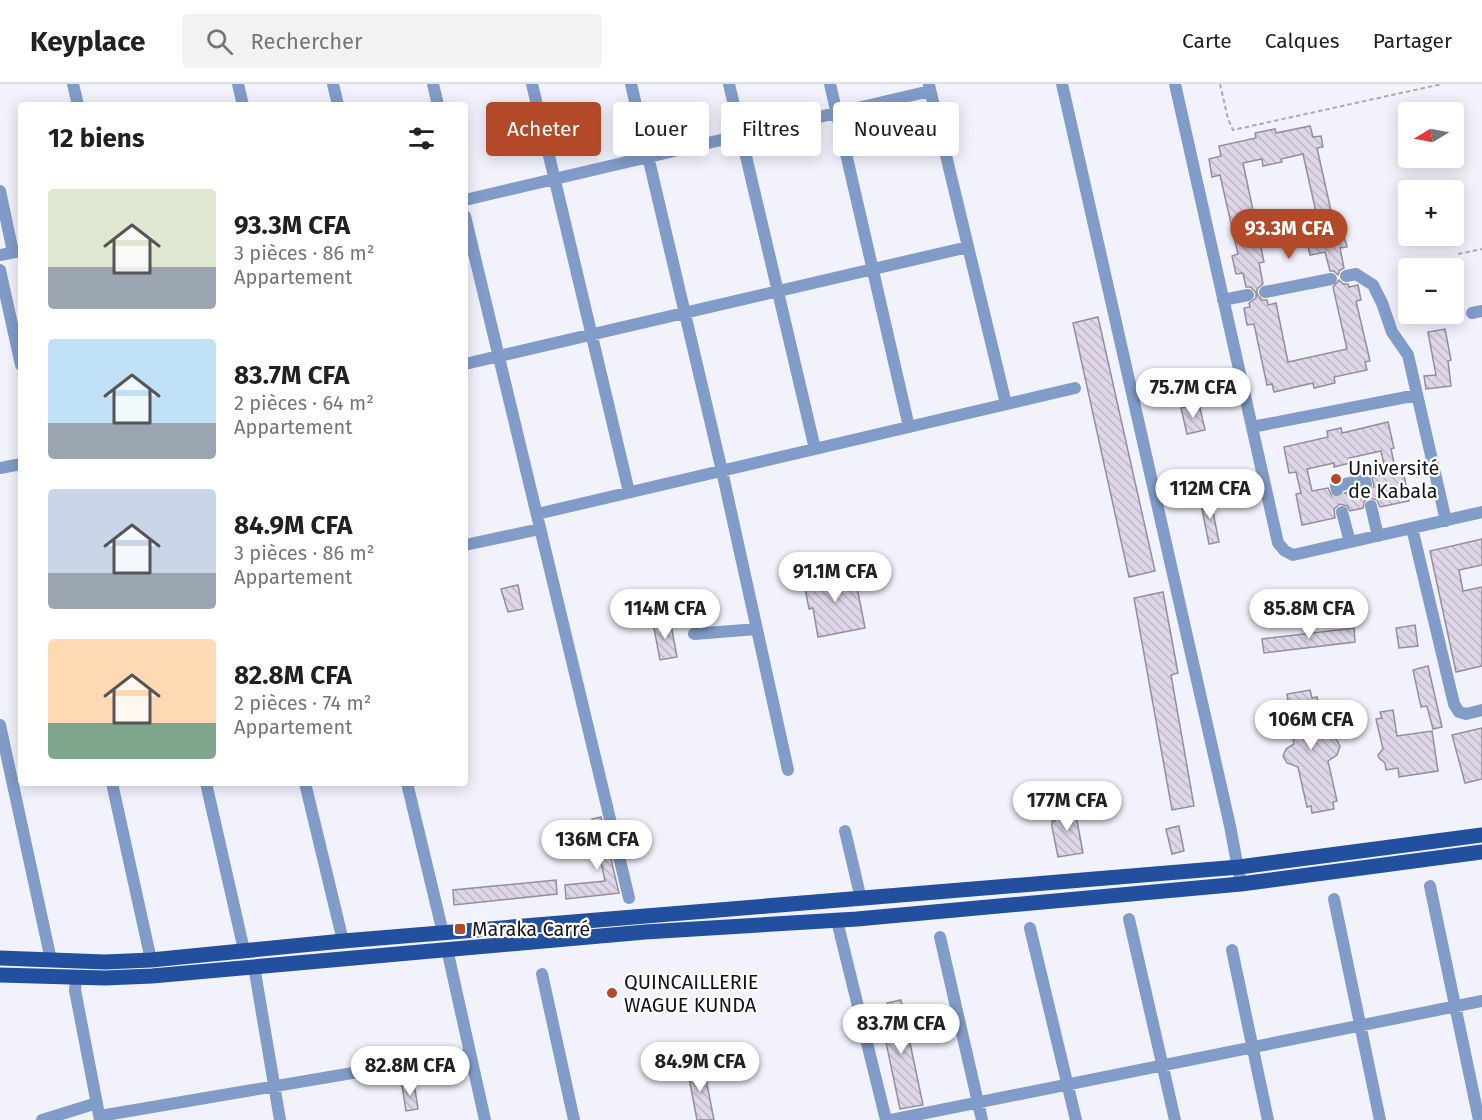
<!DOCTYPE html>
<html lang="fr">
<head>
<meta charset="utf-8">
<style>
	:root { --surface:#fff; --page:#f2f2f2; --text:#202124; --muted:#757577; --line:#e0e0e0; --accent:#b24928 }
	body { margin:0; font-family:"Fira Sans",sans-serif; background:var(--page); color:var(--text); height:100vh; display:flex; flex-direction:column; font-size:22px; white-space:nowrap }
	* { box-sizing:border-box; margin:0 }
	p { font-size:20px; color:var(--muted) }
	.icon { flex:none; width:33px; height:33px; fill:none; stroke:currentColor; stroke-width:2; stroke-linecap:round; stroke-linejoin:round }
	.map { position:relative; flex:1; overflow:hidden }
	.drawer { position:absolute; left:18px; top:18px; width:450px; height:684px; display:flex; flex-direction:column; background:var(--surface); border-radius:6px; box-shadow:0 3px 15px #0003 }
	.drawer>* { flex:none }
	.hud { position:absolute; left:486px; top:18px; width:570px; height:54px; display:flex; gap:12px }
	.needle { width:39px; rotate:260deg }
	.fabs { position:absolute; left:1398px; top:18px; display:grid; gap:12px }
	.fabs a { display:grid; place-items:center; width:66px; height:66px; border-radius:6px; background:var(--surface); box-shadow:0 3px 15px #0003; font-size:30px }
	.price { position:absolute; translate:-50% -51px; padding:0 14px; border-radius:21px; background:#fff; color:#222; font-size:20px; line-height:39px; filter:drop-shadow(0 2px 3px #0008) }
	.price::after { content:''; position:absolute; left:50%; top:36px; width:18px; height:14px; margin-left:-9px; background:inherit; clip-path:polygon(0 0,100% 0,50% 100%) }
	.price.on { background:var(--accent); color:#fff }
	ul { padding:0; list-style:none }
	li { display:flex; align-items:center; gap:18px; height:150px; padding:0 30px }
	li span { display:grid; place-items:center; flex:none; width:168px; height:120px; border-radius:6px; color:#555 }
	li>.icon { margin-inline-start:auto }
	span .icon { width:72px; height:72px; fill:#fffc; stroke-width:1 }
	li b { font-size:26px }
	h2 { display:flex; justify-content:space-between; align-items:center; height:72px; padding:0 30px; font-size:26px }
	.pill { padding:0 21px; border-radius:6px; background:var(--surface); box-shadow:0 3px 15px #0003; font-size:21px; line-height:54px }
	.pill.on { background:var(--accent); color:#fff }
	header { display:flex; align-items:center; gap:36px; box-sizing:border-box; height:84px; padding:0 30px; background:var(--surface); border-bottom:2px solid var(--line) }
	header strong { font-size:28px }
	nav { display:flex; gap:33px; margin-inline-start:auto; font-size:21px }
	.search { width:420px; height:54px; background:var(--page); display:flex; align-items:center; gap:15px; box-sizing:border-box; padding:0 21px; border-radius:6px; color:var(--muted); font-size:22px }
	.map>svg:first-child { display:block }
	.building { fill:url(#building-back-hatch); stroke:#958d9d; stroke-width:1.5; fill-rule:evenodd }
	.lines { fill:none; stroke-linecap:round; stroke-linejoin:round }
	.minor-tunnel { stroke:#d1d1db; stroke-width:12; stroke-dasharray:12 6; stroke-linecap:butt }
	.path { stroke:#aaaab4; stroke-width:2; stroke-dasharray:4.5 3; stroke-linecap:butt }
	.minor { stroke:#819cc9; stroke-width:12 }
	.major { stroke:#234f9f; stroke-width:15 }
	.poi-dot { fill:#b24928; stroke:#fff; stroke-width:2 }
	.labels { text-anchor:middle; stroke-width:4.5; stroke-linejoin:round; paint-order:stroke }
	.poi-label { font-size:20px; fill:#14141b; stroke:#fff; text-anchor:start }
</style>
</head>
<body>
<header>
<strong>Keyplace</strong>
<div class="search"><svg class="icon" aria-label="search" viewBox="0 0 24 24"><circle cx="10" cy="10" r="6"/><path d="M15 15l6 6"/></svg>Rechercher</div>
<nav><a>Carte</a><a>Calques</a><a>Partager</a></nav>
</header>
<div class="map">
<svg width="1482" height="1036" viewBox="0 0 1482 1036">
	<defs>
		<pattern id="building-back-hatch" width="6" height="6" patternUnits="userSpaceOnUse" patternTransform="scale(1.5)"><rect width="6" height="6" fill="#dfd7e9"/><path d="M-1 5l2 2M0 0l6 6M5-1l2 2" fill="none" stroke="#beb8c7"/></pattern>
	</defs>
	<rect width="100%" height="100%" fill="#f2f2fd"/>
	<path class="building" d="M1310,42L1313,53L1321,52L1323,63L1317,64L1337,154L1344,152L1347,163L1340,164L1344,184L1340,186L1338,191L1334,187H1330L1325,168L1310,171L1305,149L1320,146L1303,70L1281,75L1282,78L1263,82L1262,75L1243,79L1264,178L1259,179L1263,200L1257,205V210L1262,216H1267L1268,221L1276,219L1288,278L1347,265L1333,203L1339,196L1343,200H1348L1349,203L1358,201L1361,216L1356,217L1370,277L1365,278L1367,286L1334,293L1335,299L1314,304L1313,299L1274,308L1272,300L1267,301L1254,240L1247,241L1244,224L1250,223L1249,219L1256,214V209L1251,203H1246L1243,189L1236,190L1232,172L1238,170L1220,91L1212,93L1209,75L1221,72L1219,62L1256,54L1255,49L1275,45L1276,49Z
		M1098,233L1155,487L1129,493L1073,239Z
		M1445,245L1451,276L1448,277L1451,302L1426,305L1424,292L1436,291L1428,248Z
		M1199,320L1205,346L1187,350L1181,324Z
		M1388,338L1394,364L1391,365L1396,388L1403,386L1409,417L1380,423L1377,416L1370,414L1365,416L1363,424L1350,427L1347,422L1340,420L1334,425L1335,434L1302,441L1296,410L1301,409L1296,388L1289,389L1284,363L1328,353L1327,347L1341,344L1342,349ZM1381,367L1386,390L1372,393L1374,402L1371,406L1364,408L1360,405L1345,409L1338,414L1332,412L1328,404L1312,407L1307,385L1334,379V383L1350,379L1349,374Z
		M1210,413L1219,458L1209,460L1200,415Z
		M1482,455V481L1459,486L1463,507L1482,503V582L1456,588L1430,467Z
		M833,483L834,492L854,488L865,544L818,553L813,524L809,525L804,499L823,496L821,485Z
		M518,501L523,525L508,528L501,505Z
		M1163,508L1178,589L1171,591L1194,722L1172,726L1134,514Z
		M670,536L677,573L660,576L653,539Z
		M1415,541L1418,562L1399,564L1396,544Z
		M1354,544L1355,558L1264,569L1262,555Z
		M1428,582L1442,643L1433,645L1427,622L1421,623L1413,586Z
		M1310,606L1312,614L1317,613L1325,653L1336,655L1340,662L1337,671L1328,677L1337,717L1333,718L1334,725L1312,729L1311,722L1307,723L1298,683L1287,679L1283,672L1286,665L1294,660L1285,618L1288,617L1287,610Z
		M1393,626L1397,652L1432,647L1438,687L1399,693L1398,684L1386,686L1385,679L1379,674L1378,671L1383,665L1376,635L1382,634L1380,628Z
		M1482,644V695L1465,699L1452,651Z
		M1074,721L1083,769L1058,773L1052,743V737H1055L1053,725Z
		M601,733L619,809L566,815L565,801L605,797L592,735Z
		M1179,742L1184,767L1172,770L1166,745Z
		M556,796L557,810L454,821L453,806Z
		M901,916L923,1021L900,1025L879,925L887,921V919Z
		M703,980L714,1036H697L687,983Z
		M414,999L418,1025L406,1027L402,1001Z"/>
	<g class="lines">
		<path class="minor-tunnel" d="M1366,400L1371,422
			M1337,406L1342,428"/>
		<path class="path" d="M1220,0L1228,35L1233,46L1442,0
			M1458,170L1482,165"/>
		<path class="minor" d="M73,0L78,21
			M238,0L243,21
			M333,0L338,21
			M433,0L438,21
			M532,0L629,408
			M631,0L722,387L788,686
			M729,0L815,365
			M830,0L909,343
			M1062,0L1230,742L1241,800
			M1175,0L1252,343L1417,311
			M929,1L1006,320
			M0,107L13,168
			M465,116L930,7
			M465,132L629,814
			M0,171L20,167
			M0,186L21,281
			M1346,192L1356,190L1373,201L1382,219L1392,248L1408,271L1446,437
			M1265,208L1331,195
			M1223,216L1248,211
			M1472,229L1482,227
			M465,280L968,163
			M1252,343L1278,459L1285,467L1293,471L1482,428
			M0,384L21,380
			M1337,406L1336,402L1365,396L1366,400
			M1371,422L1378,452
			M1342,428L1350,458
			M537,430L1075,304
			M1412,444L1454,620L1459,628L1466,630L1482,626
			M465,461L540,445
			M694,550L757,545
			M0,641L51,876
			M112,699L151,876
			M206,699L244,866
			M305,699L343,857
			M407,699L443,849
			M845,747L861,815
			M1430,802L1479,1036
			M1334,815L1380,1036
			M1129,835L1175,1036
			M837,837L886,1036
			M1030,844L1076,1036
			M940,853L982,1036
			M447,865L485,1036
			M1232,866L1268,1036
			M254,882L280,1036
			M542,890L574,1036
			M76,894L75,906L100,1036
			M100,1032L470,969
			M42,1036L97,1019
			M891,1036L1482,917"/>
		<path class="major" d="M0,874L105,878L151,876L343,857L1239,783L1482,751
			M0,891L105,894L152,892L645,848L857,835L1241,800L1482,768"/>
	</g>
	<g class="poi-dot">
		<circle cx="1336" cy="395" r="6"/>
		<rect x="454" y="839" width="12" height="12" rx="3"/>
		<circle cx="612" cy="909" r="6"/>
	</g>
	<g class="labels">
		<g class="poi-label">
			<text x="1348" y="391">Université<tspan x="1348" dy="23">de Kabala</tspan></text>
			<text x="472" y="852">Maraka Carré</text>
			<text x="624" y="905">QUINCAILLERIE<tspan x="624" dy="23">WAGUE KUNDA</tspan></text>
		</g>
	</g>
</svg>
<div class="fabs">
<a><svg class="needle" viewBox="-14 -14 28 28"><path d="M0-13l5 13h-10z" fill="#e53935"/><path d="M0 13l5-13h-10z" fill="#757577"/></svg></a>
<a>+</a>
<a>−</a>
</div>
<b class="price on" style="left:1289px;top:176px">93.3M CFA</b>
<b class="price" style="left:1193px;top:335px">75.7M CFA</b>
<b class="price" style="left:1210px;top:436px">112M CFA</b>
<b class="price" style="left:835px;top:519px">91.1M CFA</b>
<b class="price" style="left:665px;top:556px">114M CFA</b>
<b class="price" style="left:1309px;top:556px">85.8M CFA</b>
<b class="price" style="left:1311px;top:667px">106M CFA</b>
<b class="price" style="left:1067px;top:748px">177M CFA</b>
<b class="price" style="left:597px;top:787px">136M CFA</b>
<b class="price" style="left:901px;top:971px">83.7M CFA</b>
<b class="price" style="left:700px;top:1009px">84.9M CFA</b>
<b class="price" style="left:410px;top:1013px">82.8M CFA</b>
<div class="hud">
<a class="pill on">Acheter</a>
<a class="pill">Louer</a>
<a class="pill">Filtres</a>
<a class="pill">Nouveau</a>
</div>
<section class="drawer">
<h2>12 biens<svg class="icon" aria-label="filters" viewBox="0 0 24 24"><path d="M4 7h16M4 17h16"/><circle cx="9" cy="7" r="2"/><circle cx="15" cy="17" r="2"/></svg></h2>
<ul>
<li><span style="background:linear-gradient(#dfe7d0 65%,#9aa5b1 0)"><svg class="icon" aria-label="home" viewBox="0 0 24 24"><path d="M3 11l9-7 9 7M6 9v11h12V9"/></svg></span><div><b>93.3M CFA</b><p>3 pièces · 86 m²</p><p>Appartement</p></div></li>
<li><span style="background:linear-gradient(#bfe0f5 70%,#9aa5b1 0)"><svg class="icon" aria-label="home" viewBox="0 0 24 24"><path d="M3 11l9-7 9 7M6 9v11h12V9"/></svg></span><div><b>83.7M CFA</b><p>2 pièces · 64 m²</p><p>Appartement</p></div></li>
<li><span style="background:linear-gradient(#c9d6e8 70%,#9aa5b1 0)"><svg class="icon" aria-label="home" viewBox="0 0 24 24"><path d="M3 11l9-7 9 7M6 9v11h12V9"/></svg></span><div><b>84.9M CFA</b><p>3 pièces · 86 m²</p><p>Appartement</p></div></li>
<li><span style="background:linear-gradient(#ffd9b3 70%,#7fa58c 0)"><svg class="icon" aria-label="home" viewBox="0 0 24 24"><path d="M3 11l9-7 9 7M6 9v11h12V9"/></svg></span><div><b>82.8M CFA</b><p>2 pièces · 74 m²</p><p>Appartement</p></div></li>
</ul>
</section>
</div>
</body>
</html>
